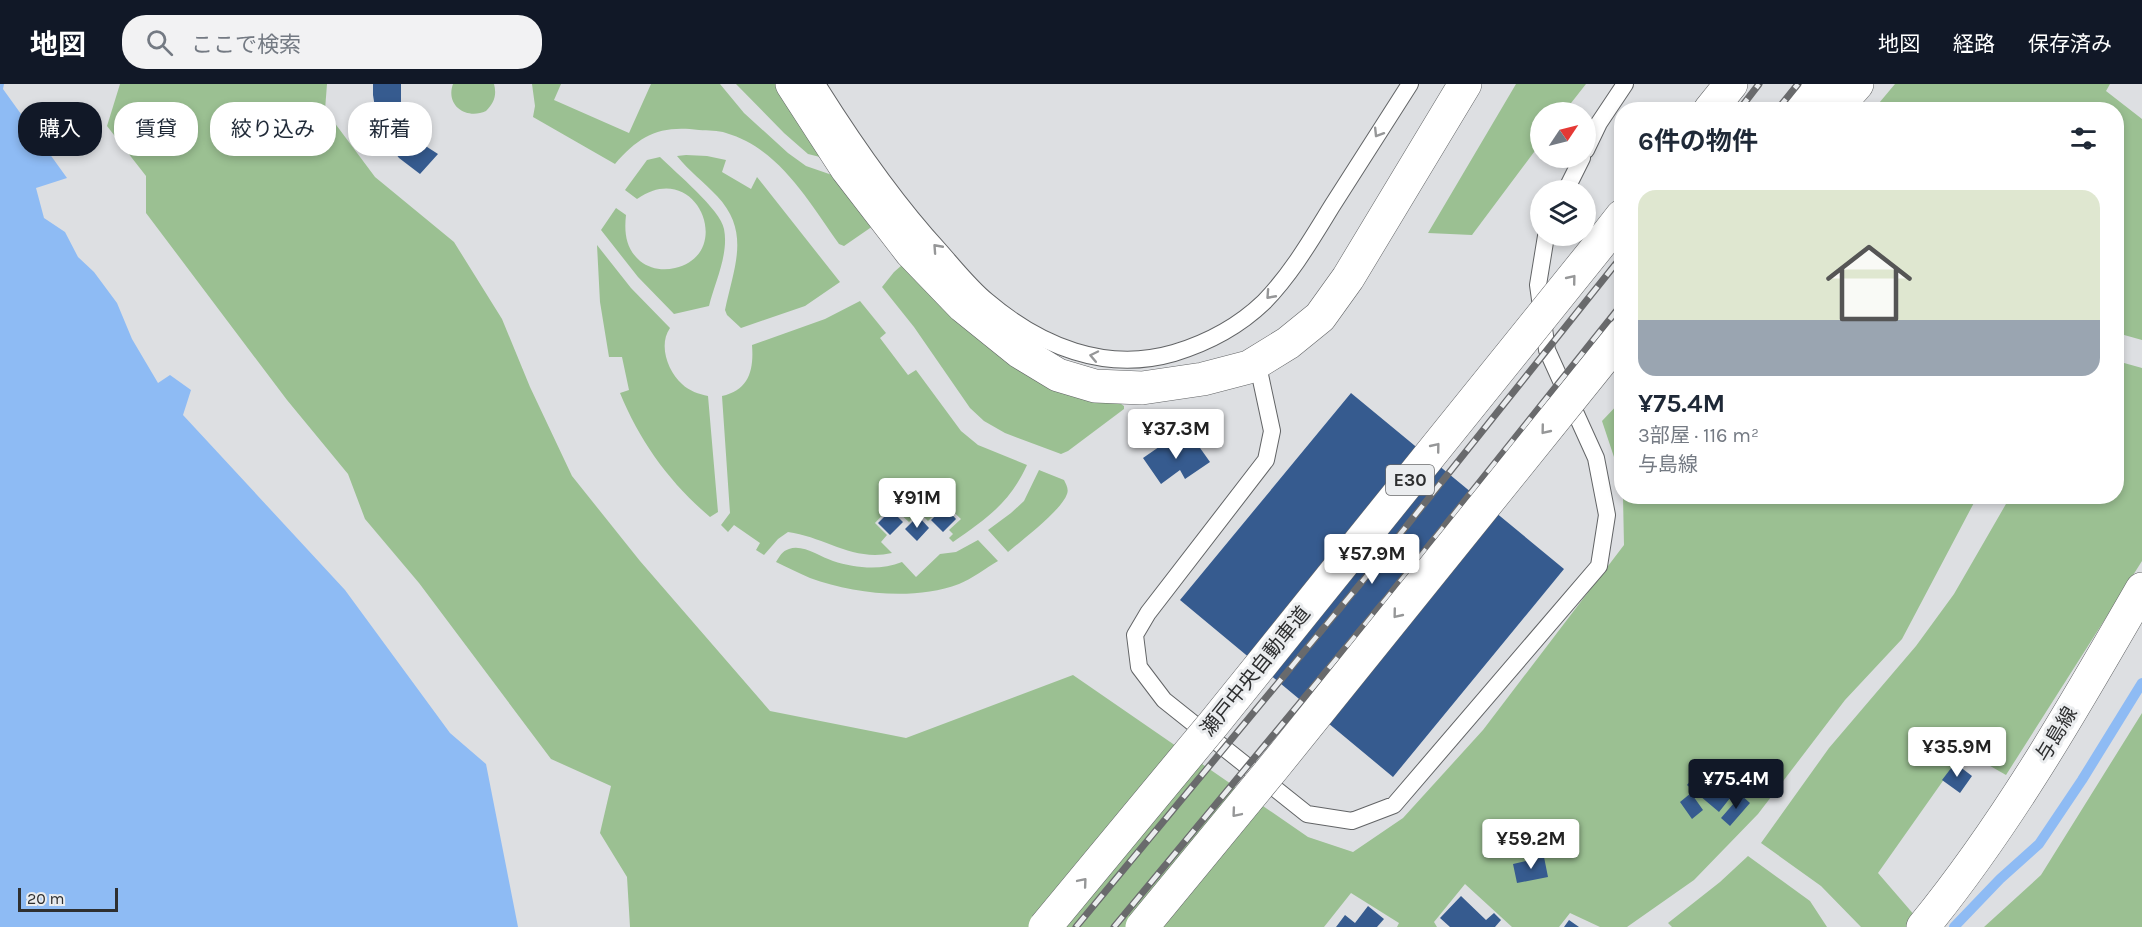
<!DOCTYPE html>
<html lang="ja">
<head>
<meta charset="utf-8">
<style>
	:root { --surface:#fff; --page:#f2f2f3; --text:#1f2937; --muted:#747a83; --accent:#111827 }
	body { margin:0; font-family:Karla,"Noto Sans JP",sans-serif; background:var(--page); color:var(--text); height:100vh; display:flex; flex-direction:column; font-size:22px; white-space:nowrap }
	* { box-sizing:border-box; margin:0 }
	p { font-size:20px; color:var(--muted) }
	.icon { flex:none; width:33px; height:33px; fill:none; stroke:currentColor; stroke-width:2; stroke-linecap:round; stroke-linejoin:round }
	.map { position:relative; flex:1; overflow:hidden }
	.sheet { position:absolute; left:1614px; top:18px; width:510px; height:402px; display:flex; flex-direction:column; background:var(--surface); border-radius:24px; box-shadow:0 3px 9px #0003 }
	.sheet>* { flex:none }
	.top-card { position:absolute; left:18px; top:18px; width:570px; height:54px; display:flex; gap:12px }
	.needle { width:39px; rotate:55deg }
	.controls { position:absolute; left:1530px; top:18px; display:grid; gap:12px }
	.controls a { display:grid; place-items:center; width:66px; height:66px; border-radius:50%; background:var(--surface); box-shadow:0 3px 9px #0003; font-size:30px }
	.scale { position:absolute; left:18px; bottom:15px; width:100px; box-sizing:border-box; padding-left:6px; border:3px solid #2e2f30; border-top:0; font-size:16px; line-height:21px; white-space:nowrap; color:#2e2f30; -webkit-text-stroke:4px #ebedef; paint-order:stroke }
	.price { position:absolute; translate:-50% -51px; padding:0 14px; border-radius:6px; background:#fff; color:#222; font-size:20px; line-height:39px; filter:drop-shadow(0 2px 3px #0008) }
	.price::after { content:''; position:absolute; left:50%; top:36px; width:18px; height:14px; margin-left:-9px; background:inherit; clip-path:polygon(0 0,100% 0,50% 100%) }
	.price.current { background:var(--accent); color:#fff }
	ul { padding:0; list-style:none }
	li { display:grid; align-content:center; gap:12px; height:318px; padding:0 24px }
	li span { display:grid; place-items:center; height:186px; border-radius:18px; color:#555 }
	li>.icon { margin-inline-start:auto }
	span .icon { width:108px; height:108px; fill:#fffc; stroke-width:1 }
	li b { font-size:26px }
	h2 { display:flex; justify-content:space-between; align-items:center; height:72px; padding:0 24px; font-size:26px }
	.tag { padding:0 21px; border-radius:24px; background:var(--surface); box-shadow:0 3px 9px #0003; font-size:21px; line-height:54px }
	.tag.current { background:var(--accent); color:#fff }
	header { display:flex; align-items:center; gap:36px; box-sizing:border-box; height:84px; padding:0 30px; background:var(--accent); color:#fff }
	header strong { font-size:28px }
	nav { display:flex; gap:33px; margin-inline-start:auto; font-size:21px }
	.search { width:420px; height:54px; background:var(--page); display:flex; align-items:center; gap:15px; box-sizing:border-box; padding:0 21px; border-radius:24px; color:var(--muted); font-size:22px }
	.map>svg:first-child { display:block }
	.green { fill:#9bc092 }
	.water { fill:#8ebbf4 }
	.lines { fill:none; stroke-linecap:round; stroke-linejoin:round }
	.stream { stroke:#8ebbf4; stroke-width:10 }
	.building { fill:#365b8f }
	.lane-casing { stroke:#626466; stroke-width:18 }
	.street-casing { stroke:#626466; stroke-width:34 }
	.secondary-casing { stroke:#626466; stroke-width:34 }
	.highway-casing { stroke:#626466; stroke-width:34 }
	.lane { stroke:#fff; stroke-width:16 }
	.street { stroke:#fff; stroke-width:33 }
	.secondary { stroke:#fff; stroke-width:33 }
	.highway { stroke:#fff; stroke-width:33 }
	.rail-casing { stroke:#696a6c; stroke-width:7 }
	.rail { stroke:#ebedef; stroke-width:4.5; stroke-dasharray:14; stroke-linecap:butt }
	.highway-bridge-casing { stroke:#626466; stroke-width:34; stroke-linecap:butt }
	.highway-bridge { stroke:#fff; stroke-width:33 }
	.oneway { stroke:#969798 }
	.labels { text-anchor:middle; stroke-width:6; stroke-linejoin:round; paint-order:stroke }
	.shield { fill:#ebedef; stroke:#676869; stroke-width:1.5 }
	.shield-label { font-size:18px; font-weight:bold; fill:#2e2f30 }
	.street-label { font-size:20px; fill:#2e2f30; stroke:#ebedef }
</style>
</head>
<body>
<header>
<strong>地図</strong>
<div class="search"><svg class="icon" aria-label="search" viewBox="0 0 24 24"><circle cx="10" cy="10" r="6"/><path d="M15 15l6 6"/></svg>ここで検索</div>
<nav><a>地図</a><a>経路</a><a>保存済み</a></nav>
</header>
<div class="map">
<svg width="2142" height="843" viewBox="0 0 2142 843">
	<rect width="100%" height="100%" fill="#dddfe2"/>
	<path class="green" d="M120,0H327L325,26L375,93L454,158L502,235L530,303L572,392L640,477L770,627L906,654L1073,591L1308,753L1353,768L1403,734L1483,646L1624,461L1623,413H1977L1902,555L1845,616L1758,730L1694,796L1627,843H1600L1570,829L1559,843H1512L1465,800L1434,838L1437,843H1397L1399,839L1351,809L1324,843H630L627,793L600,749L611,702L551,675L419,499L365,435L348,390L287,316L146,129V92L107,42Z
		M453,0H494C497,11 494,19 486,27C467,36 445,22 453,0Z
		M532,0H561L554,16L629,49L651,0H720L744,29L788,69L806,82L835,92L873,142L844,162L839,160C809,118 779,64 726,49C718,46 708,47 699,46C660,41 640,51 615,80L533,33L535,22Z
		M736,0H779L824,74L808,70L784,49Z
		M1516,0H1586L1564,28H1540V60L1472,151L1428,149Z
		M1895,0H2110L2106,7L2142,35V256L2117,249L2116,26L1874,25Z
		M686,71L707,72L726,76L722,88L751,105L757,93L840,198L805,222L741,244L727,231L725,226C734,183 751,148 717,112C703,97 690,88 677,72Z
		M660,73C675,88 721,126 724,145C729,170 715,198 709,222L674,230L638,193L601,146L616,124L626,131C624,149 626,165 640,177C650,185 663,187 675,184C736,170 697,73 637,115L625,106L647,76Z
		M597,161L631,204L670,244C658,261 668,288 682,300C689,307 699,310 708,312L718,428L710,433C670,399 640,358 620,309L629,306L622,273H609L600,218Z
		M909,175L1124,322V325L1068,367L1061,370L1005,349L984,337L970,324L914,243L882,203L894,188Z
		M860,217L886,249L880,254L908,291L916,286L961,347L978,361L1027,381C1009,420 987,434 953,458L949,454L953,450L949,446L961,435L945,420L928,437L919,428L909,438L891,422L875,439L887,451L881,458L892,469C853,478 825,453 788,448L778,455L764,471L756,466L760,459L734,441L728,448L721,441L730,429L722,312C749,306 754,286 752,261L825,235Z
		M2117,277L2142,284V477L2006,691L1964,667L1878,789L1916,833L1909,843H1861L1821,802L1761,759L1829,664L1916,562L1954,510L2010,413L2116,412Z
		M1621,317V394L1602,337Z
		M1039,386L1064,396C1066,400 1069,405 1067,410C1061,427 1022,456 1008,468L988,446L1011,429L1024,417Z
		M978,456L998,477C986,484 972,495 959,500C913,517 855,510 810,494C798,489 787,483 776,478C780,472 782,467 789,465C803,460 820,473 833,477C855,484 880,487 902,478L916,493L940,470L956,468Z
		M2142,629V843H1984L2041,791Z
		M1748,772L1810,817L1827,843H1672L1668,839L1720,798Z"/>
	<path class="water" d="M0,0H4L3,5L67,94L36,104L44,134L65,148L78,173L94,188L117,219L132,255L158,299L170,291L191,306L183,331L345,506L450,649L486,680L518,843H0Z"/>
	<g class="lines">
		<path class="stream" d="M1954,843L2000,795L2039,760L2082,696L2142,599"/>
	</g>
	<path class="building" d="M373,0H401V19L404,32L412,48L424,61L438,70L420,90L399,74L386,57L377,36L373,11Z
		M1351,309L1564,485L1393,693L1180,516Z
		M1193,354L1210,378L1185,395L1180,386L1161,400L1143,374L1169,356L1176,366Z
		M945,423L956,435L943,448L931,436Z
		M891,426L903,438L890,451L878,439Z
		M918,432L929,444L917,457L905,445Z
		M1707,677L1738,704L1719,728L1687,701Z
		M1955,679L1972,692L1960,709L1942,696Z
		M1691,709L1703,726L1692,735L1680,718Z
		M1741,711L1750,719L1730,742L1721,734Z
		M1544,773L1548,793L1517,799L1513,780Z
		M1461,812L1486,836L1494,829L1501,836L1495,843H1450L1440,834Z
		M1368,822L1384,835L1377,843H1336L1345,831L1355,839Z
		M1569,836L1579,843H1564Z"/>
	<g class="lines">
		<defs>
			<path id="lane" d="M817,0C854,59 893,116 940,167C955,184 970,203 987,217C1040,262 1105,289 1174,269C1207,259 1239,242 1264,218C1292,189 1311,156 1332,122C1358,82 1384,41 1410,0
				M1586,66L1599,39L1625,0
				M1566,106L1582,74
				M1257,277L1272,347L1266,376L1148,529L1135,551L1139,583L1164,616L1307,730L1352,737L1394,721L1599,482L1607,431L1596,374L1547,266L1538,201L1546,152"/>
			<path id="street" d="M792,0L847,85L911,168L963,222L1020,268L1058,291L1095,302L1142,304L1203,295L1249,283L1288,259L1320,233L1348,194L1465,0"/>
			<path id="secondary" d="M1923,843C2008,739 2075,621 2142,505"/>
			<path id="highway" d="M1710,26L1731,0
				M1801,26L1821,0
				M1834,26L1857,0
				M1604,155L1622,132"/>
		</defs>
		<use href="#lane" class="lane-casing"/>
		<use href="#street" class="street-casing"/>
		<use href="#secondary" class="secondary-casing"/>
		<use href="#highway" class="highway-casing"/>
		<use href="#lane" class="lane"/>
		<use href="#street" class="street"/>
		<use href="#secondary" class="secondary"/>
		<use href="#highway" class="highway"/>
		<defs>
			<path id="rail" d="M1739,26L1759,0
				M1777,26L1798,0
				M1076,843L1365,494L1622,172
				M1114,843L1387,514L1622,220"/>
		</defs>
		<use href="#rail" class="rail-casing"/>
		<use href="#rail" class="rail"/>
		<defs>
			<path id="highway-bridge" d="M1045,843L1215,638L1604,155
				M1142,843L1273,684L1622,251"/>
		</defs>
		<use href="#highway-bridge" class="highway-bridge-casing"/>
		<use href="#highway-bridge" class="highway-bridge"/>
	</g>
	<defs><path id="oneway-chevron" d="M-2-3.5L2.5 0L-2 3.5" fill="none" stroke-width="1.6" stroke-linecap="round" stroke-linejoin="round" transform="scale(1.5)"/></defs>
	<g class="oneway">
		<use href="#oneway-chevron" transform="translate(1378 49) rotate(122)"/>
		<use href="#oneway-chevron" transform="translate(937 164) rotate(-132)"/>
		<use href="#oneway-chevron" transform="translate(1572 195) rotate(-51)"/>
		<use href="#oneway-chevron" transform="translate(1270 211) rotate(132)"/>
		<use href="#oneway-chevron" transform="translate(1094 272) rotate(-168)"/>
		<use href="#oneway-chevron" transform="translate(1545 346) rotate(129)"/>
		<use href="#oneway-chevron" transform="translate(1436 363) rotate(-51)"/>
		<use href="#oneway-chevron" transform="translate(1397 530) rotate(129)"/>
		<use href="#oneway-chevron" transform="translate(1236 729) rotate(130)"/>
		<use href="#oneway-chevron" transform="translate(1083 798) rotate(-50)"/>
	</g>
	<g class="labels">
		<rect class="shield" x="1386" y="381" width="48" height="30" rx="4.5"/>
		<g class="shield-label">
			<text x="1410" y="402">E30</text>
		</g>
		<g class="street-label">
			<text transform="translate(1255 587) rotate(-51)" y="7">瀬戸中央自動車道</text>
			<text transform="translate(2056 650) rotate(-59)" y="7">与島線</text>
		</g>
	</g>
</svg>
<div class="controls">
<a><svg class="needle" viewBox="-14 -14 28 28"><path d="M0-13l5 13h-10z" fill="#e53935"/><path d="M0 13l5-13h-10z" fill="#747a83"/></svg></a>
<a><svg class="icon" aria-label="layers" viewBox="0 0 24 24"><path d="M12 4l9 5-9 5-9-5zM3 14l9 5 9-5"/></svg></a>
</div>
<div class="scale">20 m</div>
<b class="price" style="left:1176px;top:376px">¥37.3M</b>
<b class="price" style="left:917px;top:445px">¥91M</b>
<b class="price" style="left:1372px;top:501px">¥57.9M</b>
<b class="price" style="left:1957px;top:694px">¥35.9M</b>
<b class="price current" style="left:1736px;top:726px">¥75.4M</b>
<b class="price" style="left:1531px;top:786px">¥59.2M</b>
<div class="top-card">
<a class="tag current">購入</a>
<a class="tag">賃貸</a>
<a class="tag">絞り込み</a>
<a class="tag">新着</a>
</div>
<section class="sheet">
<h2>6件の物件<svg class="icon" aria-label="filters" viewBox="0 0 24 24"><path d="M4 7h16M4 17h16"/><circle cx="9" cy="7" r="2"/><circle cx="15" cy="17" r="2"/></svg></h2>
<ul>
<li><span style="background:linear-gradient(#dfe7d0 70%,#9aa5b1 0)"><svg class="icon" aria-label="home" viewBox="0 0 24 24"><path d="M3 11l9-7 9 7M6 9v11h12V9"/></svg></span><div><b>¥75.4M</b><p>3部屋 · 116 m²</p><p>与島線</p></div></li>
</ul>
</section>
</div>
</body>
</html>
